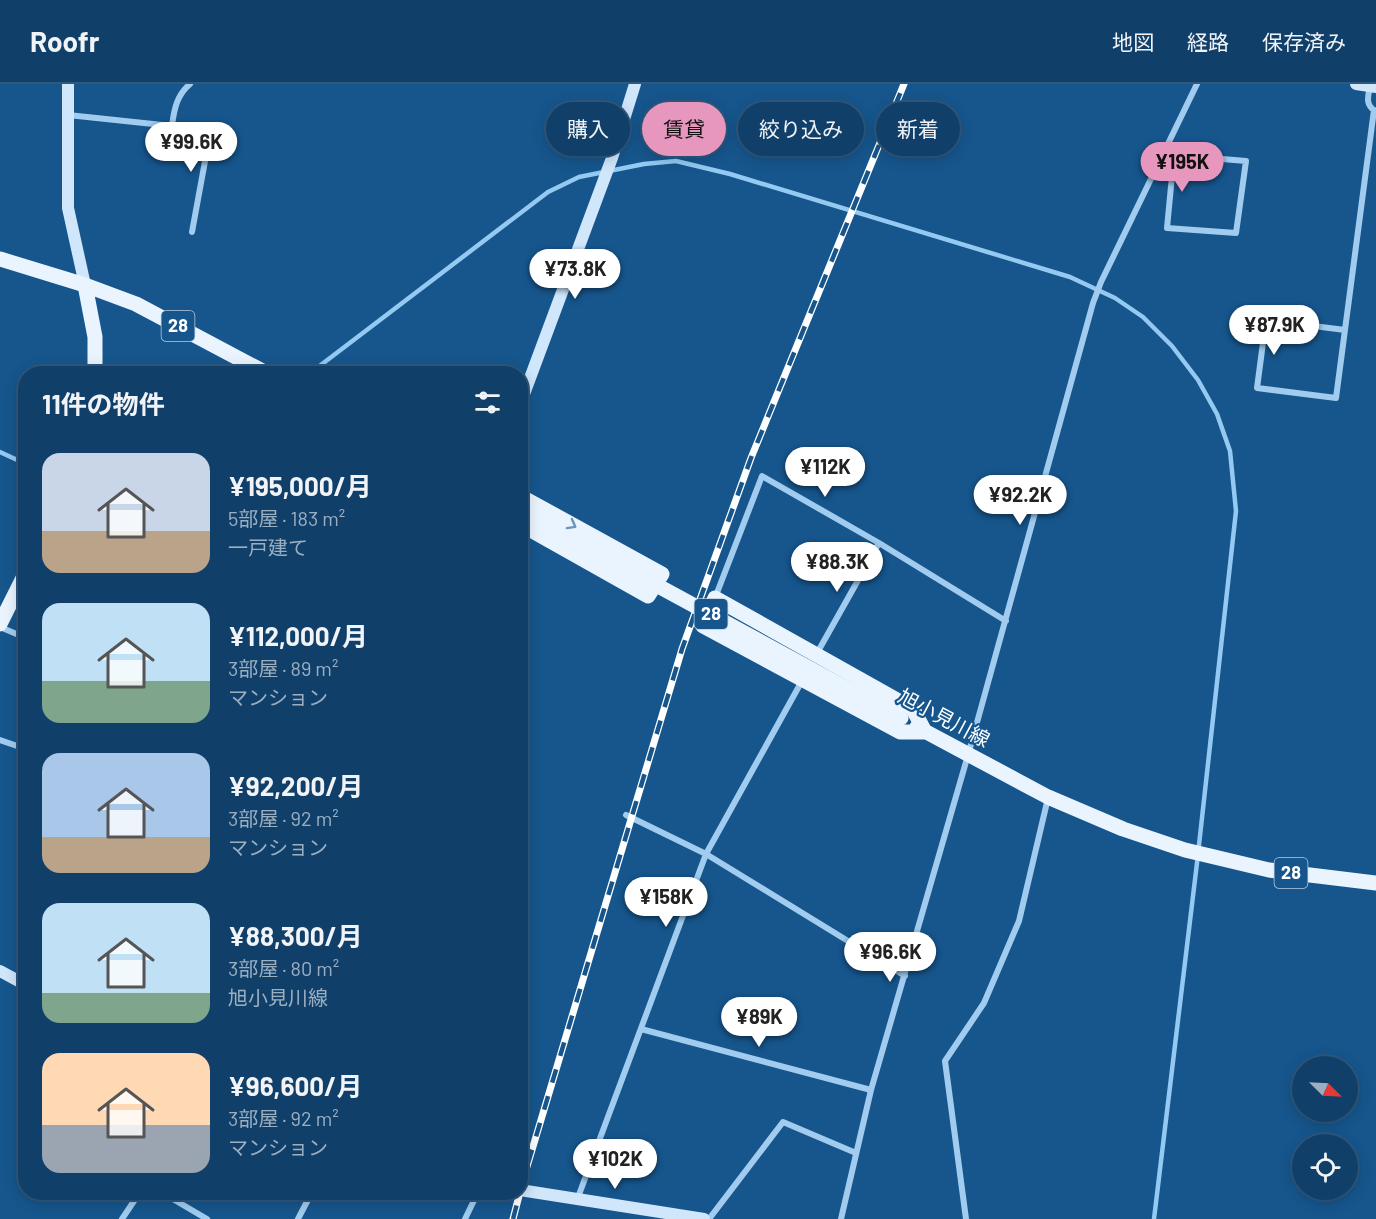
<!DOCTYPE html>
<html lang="ja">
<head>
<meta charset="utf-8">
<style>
	:root { --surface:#10406a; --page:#1e4b72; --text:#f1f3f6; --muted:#9cafc1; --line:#30597e; --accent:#e797bd }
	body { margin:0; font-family:Barlow,"Noto Sans JP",sans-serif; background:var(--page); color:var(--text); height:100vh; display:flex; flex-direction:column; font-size:22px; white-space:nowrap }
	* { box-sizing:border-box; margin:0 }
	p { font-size:20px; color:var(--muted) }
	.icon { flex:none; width:33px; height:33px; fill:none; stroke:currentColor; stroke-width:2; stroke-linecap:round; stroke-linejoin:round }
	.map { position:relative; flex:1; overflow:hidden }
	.sheet { position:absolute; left:18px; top:282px; width:510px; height:834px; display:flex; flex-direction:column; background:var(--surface); border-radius:24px; box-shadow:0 3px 15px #0003,0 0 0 2px var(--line) }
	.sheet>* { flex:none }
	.guide { position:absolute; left:546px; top:18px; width:570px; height:54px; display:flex; gap:12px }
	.needle { width:39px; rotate:114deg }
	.buttons { position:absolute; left:1292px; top:972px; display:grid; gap:12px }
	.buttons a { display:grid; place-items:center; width:66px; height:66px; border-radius:50%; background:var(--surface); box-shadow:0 3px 15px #0003,0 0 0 2px var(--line); font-size:30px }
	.price { position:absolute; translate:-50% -51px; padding:0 14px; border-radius:21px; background:#fff; color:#222; font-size:20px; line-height:39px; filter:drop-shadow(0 2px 3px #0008) }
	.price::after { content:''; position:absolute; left:50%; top:36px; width:18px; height:14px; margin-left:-9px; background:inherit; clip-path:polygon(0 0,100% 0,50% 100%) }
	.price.selected { background:var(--accent); color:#111 }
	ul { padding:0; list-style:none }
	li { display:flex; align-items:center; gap:18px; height:150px; padding:0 24px }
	li span { display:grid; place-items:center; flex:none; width:168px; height:120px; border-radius:18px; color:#555 }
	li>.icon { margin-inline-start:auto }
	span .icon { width:72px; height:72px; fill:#fffc; stroke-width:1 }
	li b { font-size:26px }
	h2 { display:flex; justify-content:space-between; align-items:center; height:72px; padding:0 24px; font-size:26px }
	.pill { padding:0 21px; border-radius:27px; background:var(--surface); box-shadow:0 3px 15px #0003,0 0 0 2px var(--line); font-size:21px; line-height:54px }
	.pill.selected { background:var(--accent); color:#111 }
	header { display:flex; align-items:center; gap:36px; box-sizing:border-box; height:84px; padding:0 30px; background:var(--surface); border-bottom:2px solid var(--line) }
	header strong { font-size:28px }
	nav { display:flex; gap:33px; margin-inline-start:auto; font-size:21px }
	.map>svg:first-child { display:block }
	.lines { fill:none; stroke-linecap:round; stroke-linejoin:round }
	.stream { stroke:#94c9f2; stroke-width:4.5 }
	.street { stroke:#a1ccef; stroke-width:6 }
	.secondary { stroke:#cfe6fb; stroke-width:12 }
	.primary { stroke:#eaf4ff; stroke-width:15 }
	.rail-casing { stroke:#fff; stroke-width:7 }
	.rail { stroke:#16568d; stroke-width:4.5; stroke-dasharray:14; stroke-linecap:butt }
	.primary-bridge { stroke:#eaf4ff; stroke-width:15 }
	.oneway { stroke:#6b95bb }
	.labels { text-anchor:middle; stroke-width:4.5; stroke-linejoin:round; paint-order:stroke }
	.shield { fill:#16568d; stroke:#b9ccdd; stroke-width:1.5 }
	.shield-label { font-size:18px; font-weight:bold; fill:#fff }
	.street-label { font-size:20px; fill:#fff; stroke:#16568d }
</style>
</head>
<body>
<header>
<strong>Roofr</strong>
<nav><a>地図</a><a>経路</a><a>保存済み</a></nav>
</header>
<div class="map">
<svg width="1376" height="1135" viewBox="0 0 1376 1135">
	<rect width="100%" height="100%" fill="#16568d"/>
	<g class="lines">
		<path class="stream" d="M309,290L548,108L579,93L644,80L676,77L730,90L1070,193L1115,214L1143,233L1172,262L1198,296L1217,330L1230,367L1236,427L1197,779L1154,1135
			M0,368L26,380"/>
		<path class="street" d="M1370,2C1368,13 1365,20 1375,27
			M68,31L172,42C174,25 177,11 190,0
			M172,42L210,50L192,148
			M1163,70L1246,77L1236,149L1167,144L1174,71
			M1345,246L1266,236L1257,304L1336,314L1374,26
			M715,514L762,392L879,459L1006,537
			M0,543L26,554
			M816,571L879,459
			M0,656L26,665
			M626,731L706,770L905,892
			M641,945L871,1006
			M161,1108L207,1135
			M577,1116L706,770L803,595
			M122,1135L140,1108
			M298,1135L312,1108
			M465,1135L478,1108
			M709,1135L783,1038L856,1069
			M841,1135L871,1006L968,671L1093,219L1101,198L1197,0
			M966,1135L945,977L984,919L1019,837L1048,714"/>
		<path class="secondary" d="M68,0V124L85,201
			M1356,0L1376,3
			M520,321L612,74L635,0
			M0,887L26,901
			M520,1106L704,1135"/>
		<path class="primary" d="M0,175L85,201L136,220L268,290
			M85,201L95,253V290
			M520,412L662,490L648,512L520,440
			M715,514L913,625L925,648H900L703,542Z
			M0,540L26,488
			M917,643L1048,713L1123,745L1185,766L1269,786L1376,799"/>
		<defs>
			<path id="rail" d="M520,1106L682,565L751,374L904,0
				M513,1135L520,1108"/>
		</defs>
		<use href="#rail" class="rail-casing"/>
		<use href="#rail" class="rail"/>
		<path class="primary-bridge" d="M520,427L901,634"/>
	</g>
	<defs><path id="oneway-chevron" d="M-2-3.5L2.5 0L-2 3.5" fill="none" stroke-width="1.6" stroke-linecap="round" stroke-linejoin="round" transform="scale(1.5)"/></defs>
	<use class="oneway" href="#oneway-chevron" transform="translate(572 441) rotate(29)"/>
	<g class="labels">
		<g class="shield">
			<rect x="161.5" y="227" width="33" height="30" rx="4.5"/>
			<rect x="694.5" y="515" width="33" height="30" rx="4.5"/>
			<rect x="1274.5" y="774" width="33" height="30" rx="4.5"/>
		</g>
		<g class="shield-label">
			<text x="178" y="248">28</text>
			<text x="711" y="536">28</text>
			<text x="1291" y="795">28</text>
		</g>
		<g class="street-label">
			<text transform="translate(944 634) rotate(28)" y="7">旭小見川線</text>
		</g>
	</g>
</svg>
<div class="buttons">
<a><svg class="needle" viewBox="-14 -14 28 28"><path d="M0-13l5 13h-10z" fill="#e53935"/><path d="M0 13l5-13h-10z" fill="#9cafc1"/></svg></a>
<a><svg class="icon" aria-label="locate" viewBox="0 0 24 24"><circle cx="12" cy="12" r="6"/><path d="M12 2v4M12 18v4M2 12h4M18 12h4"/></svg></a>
</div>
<b class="price" style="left:191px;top:89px">¥99.6K</b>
<b class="price selected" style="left:1182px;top:109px">¥195K</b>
<b class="price" style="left:575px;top:216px">¥73.8K</b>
<b class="price" style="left:1274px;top:272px">¥87.9K</b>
<b class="price" style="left:825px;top:414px">¥112K</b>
<b class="price" style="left:1020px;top:442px">¥92.2K</b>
<b class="price" style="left:837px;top:509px">¥88.3K</b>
<b class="price" style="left:666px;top:844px">¥158K</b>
<b class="price" style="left:890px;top:899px">¥96.6K</b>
<b class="price" style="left:759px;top:964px">¥89K</b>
<b class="price" style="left:615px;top:1106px">¥102K</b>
<div class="guide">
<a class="pill">購入</a>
<a class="pill selected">賃貸</a>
<a class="pill">絞り込み</a>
<a class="pill">新着</a>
</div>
<section class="sheet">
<h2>11件の物件<svg class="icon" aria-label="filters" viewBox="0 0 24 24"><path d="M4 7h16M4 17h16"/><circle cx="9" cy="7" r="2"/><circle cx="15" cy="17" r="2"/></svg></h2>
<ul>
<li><span style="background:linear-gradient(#c9d6e8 65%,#b9a48a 0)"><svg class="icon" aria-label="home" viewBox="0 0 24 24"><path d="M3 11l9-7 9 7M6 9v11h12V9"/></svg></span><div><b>¥195,000/月</b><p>5部屋 · 183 m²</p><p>一戸建て</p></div></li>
<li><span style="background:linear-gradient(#bfe0f5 65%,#7fa58c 0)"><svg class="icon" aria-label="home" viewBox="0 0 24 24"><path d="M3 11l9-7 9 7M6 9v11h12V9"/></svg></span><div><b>¥112,000/月</b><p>3部屋 · 89 m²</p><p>マンション</p></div></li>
<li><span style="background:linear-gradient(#a9c7e8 70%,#b9a48a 0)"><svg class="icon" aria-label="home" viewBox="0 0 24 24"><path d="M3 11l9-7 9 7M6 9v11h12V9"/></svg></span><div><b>¥92,200/月</b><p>3部屋 · 92 m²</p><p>マンション</p></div></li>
<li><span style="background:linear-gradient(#bfe0f5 75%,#7fa58c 0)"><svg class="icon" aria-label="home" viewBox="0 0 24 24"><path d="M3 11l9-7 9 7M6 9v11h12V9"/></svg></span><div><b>¥88,300/月</b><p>3部屋 · 80 m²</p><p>旭小見川線</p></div></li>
<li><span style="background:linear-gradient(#ffd9b3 60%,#9aa5b1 0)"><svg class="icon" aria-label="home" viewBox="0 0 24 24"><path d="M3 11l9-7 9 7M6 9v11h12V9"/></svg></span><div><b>¥96,600/月</b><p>3部屋 · 92 m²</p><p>マンション</p></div></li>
</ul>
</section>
</div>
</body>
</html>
